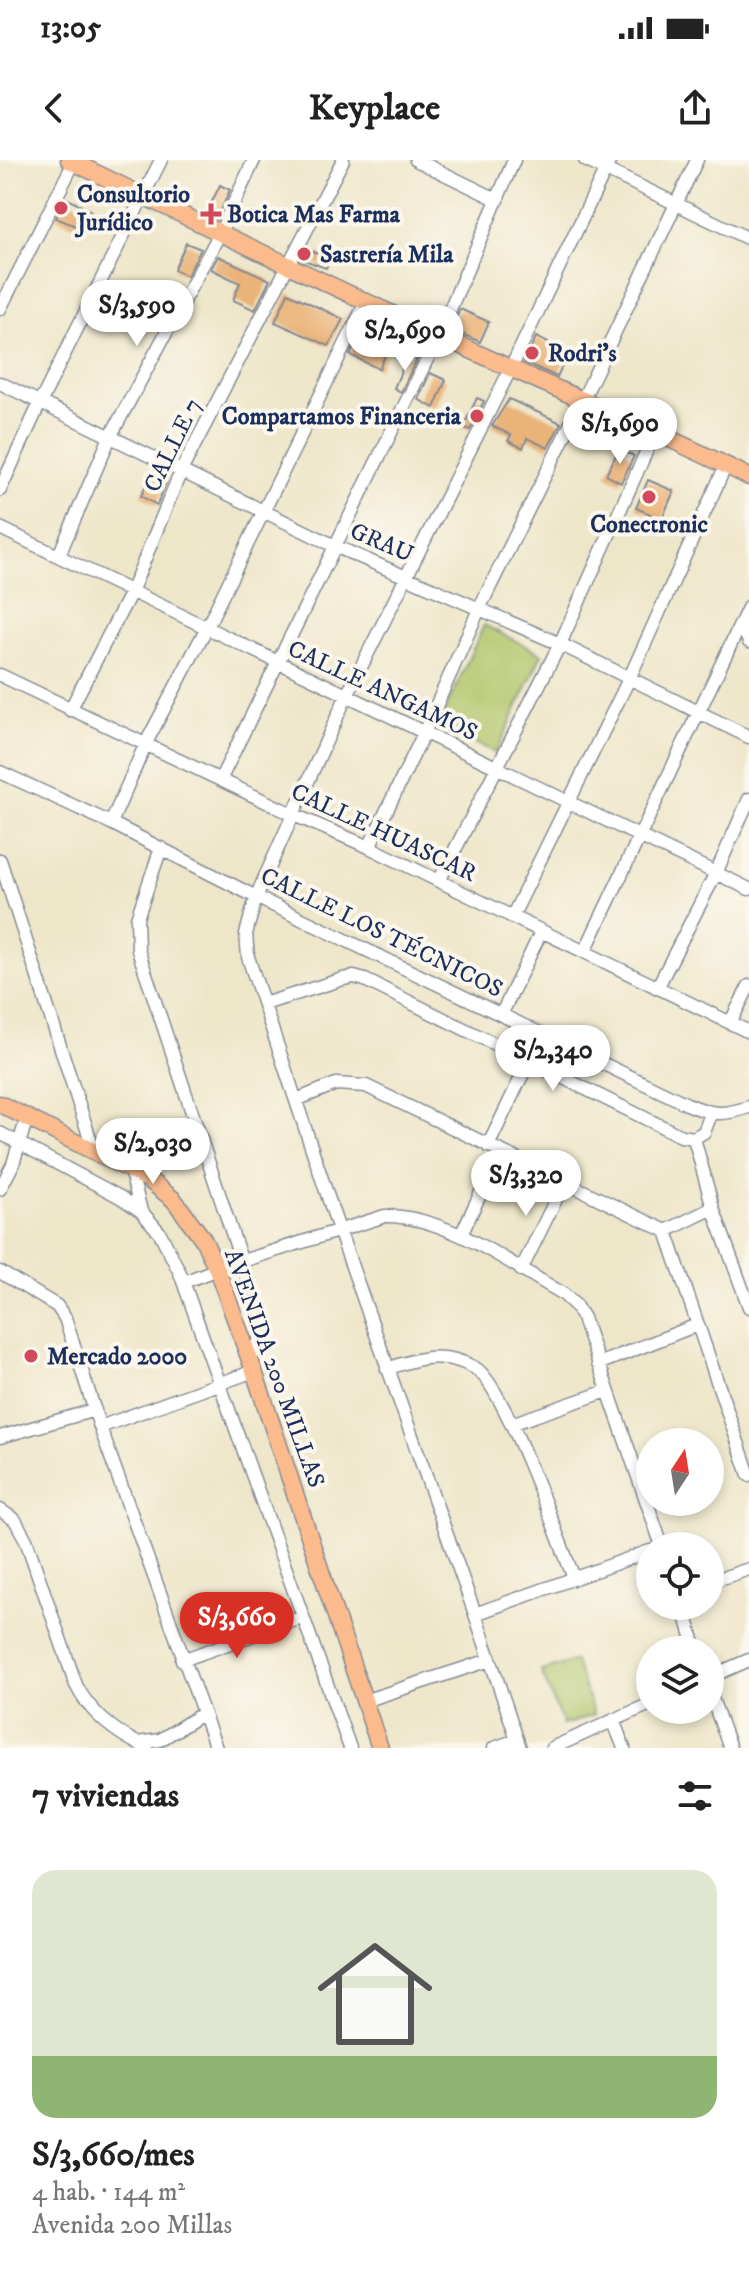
<!DOCTYPE html>
<html lang="es">
<head>
<meta charset="utf-8">
<style>
	:root { --surface:#fff; --page:#f2f2f2; --text:#222; --muted:#767676; --line:#e0e0e0; --accent:#d93025 }
	body { margin:0; font-family:"IM FELL DW Pica",serif; background:var(--page); color:var(--text); height:100vh; display:flex; flex-direction:column; font-size:30px; white-space:nowrap }
	* { box-sizing:border-box; margin:0 }
	p { font-size:26px; color:var(--muted) }
	.icon { flex:none; width:44px; height:44px; fill:none; stroke:currentColor; stroke-width:2; stroke-linecap:round; stroke-linejoin:round }
	.map { position:relative; height:1588px; overflow:hidden }
	.panel { display:flex; flex-direction:column; background:var(--surface); flex:1 }
	.panel>* { flex:none }
	.needle { width:52px; rotate:12deg }
	.fabs { position:absolute; left:636px; top:1268px; display:grid; gap:16px }
	.fabs a { display:grid; place-items:center; width:88px; height:88px; border-radius:50%; background:var(--surface); box-shadow:0 4px 12px #0003; font-size:40px }
	.price { position:absolute; translate:-50% -68px; padding:0 18px; border-radius:28px; background:#fff; color:#222; font-size:26px; line-height:52px; filter:drop-shadow(0 2px 4px #0008) }
	.price::after { content:''; position:absolute; left:50%; top:48px; width:24px; height:18px; margin-left:-12px; background:inherit; clip-path:polygon(0 0,100% 0,50% 100%) }
	.price.active { background:var(--accent); color:#fff }
	ul { padding:0; list-style:none }
	li { display:grid; align-content:center; gap:16px; height:424px; padding:0 32px }
	li+li { border-top:2px solid var(--line) }
	li span { display:grid; place-items:center; height:248px; border-radius:24px; color:#555 }
	li>.icon { margin-inline-start:auto }
	span .icon { width:144px; height:144px; fill:#fffc; stroke-width:1 }
	li b { font-size:34px }
	h2 { display:flex; justify-content:space-between; align-items:center; height:96px; padding:0 32px; font-size:34px }
	.status { display:flex; justify-content:space-between; align-items:center; height:56px; padding:0 40px; background:var(--surface); direction:ltr }
	.status svg { height:22px; fill:currentColor }
	header { display:flex; justify-content:space-between; align-items:center; height:104px; padding:0 32px; background:var(--surface); font-size:36px; font-weight:800 }
	.map>svg:first-child { display:block }
	.green { fill:#b1c569; stroke:#667a64; stroke-width:2 }
	.building { fill:#eab479 }
	.lines { fill:none; stroke-linecap:round; stroke-linejoin:round }
	.minor-casing { stroke:#848a94; stroke-width:15 }
	.major-casing { stroke:#848a94; stroke-width:19 }
	.minor { stroke:#fff; stroke-width:12 }
	.major { stroke:#fbbb8d; stroke-width:16 }
	.poi-dot { fill:#d1495b; stroke:#fbf7ec; stroke-width:3 }
	.labels { text-anchor:middle; stroke-width:8; stroke-linejoin:round; paint-order:stroke }
	.poi-label { font-size:24px; font-weight:bold; fill:#1b2f5e; stroke:#fbf7ec; text-anchor:start }
	.street-label { font-size:24px; fill:#1b2f5e; stroke:#fbf7ec }
</style>
</head>
<body>
<div class="status"><b>13:05</b><svg viewBox="0 0 49 12"><path d="M0 12V9h3v3zM5 12V6h3v6zM10 12V3h3v9zM15 12V0h3v12zM26 1h20v11H26zM47 4h2v5h-2z"/></svg></div>
<header><svg class="icon" aria-label="back" viewBox="0 0 24 24"><path d="M15 5l-7 7 7 7"/></svg>Keyplace<svg class="icon" aria-label="share" viewBox="0 0 24 24"><path d="M12 15V3M7 8l5-5 5 5M5 13v7h14v-7"/></svg></header>
<div class="map">
<svg width="749" height="1588" viewBox="0 0 749 1588">
	<rect width="100%" height="100%" fill="#fbf7ec"/>
	<filter id="ink" filterUnits="userSpaceOnUse"><feTurbulence type="fractalNoise" baseFrequency=".0125" numOctaves="2"/><feDisplacementMap in="SourceGraphic" scale="16" xChannelSelector="R" yChannelSelector="G"/><feConvolveMatrix kernelMatrix="1 2 1 2 8 2 1 2 1" color-interpolation-filters="sRGB"/></filter>
	<filter id="wash" filterUnits="userSpaceOnUse"><feTurbulence type="fractalNoise" baseFrequency=".006" numOctaves="4" result="noise"/><feDisplacementMap in="SourceGraphic" scale="32" xChannelSelector="R" yChannelSelector="G"/><feGaussianBlur stdDeviation="1.8" result="paint"/><feColorMatrix in="noise" values="0 0 0 0 0 0 0 0 0 0 0 0 0 0 0 0 0 1.4 0 .05"/><feComposite in="paint" operator="in"/></filter>
	<g filter="url(#wash)">
		<rect width="100%" height="100%" fill="#eee6c9"/>
		<path class="green" d="M484,465L542,494L496,593L438,566Z
			M575,1501L594,1555L563,1565L541,1511Z"/>
		<g id="blocks">
			<path class="building" d="M220,25L230,30L217,59L206,54Z
				M66,38L91,51L83,69L56,58Z
				M186,83L201,89L187,116L174,110Z
				M307,89L330,99L326,108L301,99Z
				M218,96L270,120L255,150L233,140L240,123L211,109Z
				M288,133L343,159L329,186L275,162Z
				M460,149L489,162L480,182L451,169Z
				M363,168L392,180L379,209L350,195Z
				M536,177L568,193L557,217L524,202Z
				M408,195L417,199L401,232L394,228Z
				M430,213L446,220L434,248L418,239Z
				M477,238L484,241L470,270L463,267Z
				M509,239L561,263L548,288L527,278L523,288L508,281L511,275L492,266Z
				M619,289L634,296L621,323L606,315Z
				M154,308L169,315L157,345L141,336Z
				M648,320L674,331L662,359L636,348Z"/>
		</g>
	</g>
	<g filter="url(#ink)">
		<use href="#blocks" fill-opacity="0" stroke="#848a94" stroke-width="2"/>
		<g class="lines">
			<defs>
				<path id="minor" d="M416,0L498,40
					M585,0L749,79
					M0,149L75,0
					M0,223L337,387L560,484L749,577
					M0,330L40,243L161,0
					M0,368L749,729
					M59,395L110,277L220,73L254,0
					M741,463L749,482
					M0,515L294,655L369,687L749,872
					M70,550L132,430L181,311L343,0
					M0,612L111,663L256,737L687,944C713,955 722,956 749,947
					M221,618L439,175L514,0
					M111,663L146,583L206,469L366,142
					M369,687L425,571L480,447L583,239L697,0
					M161,688L137,758L138,790L261,1160L259,1182L250,1202
					M0,700L94,991
					M439,721L560,484L656,270
					M512,757L629,519L726,305
					M585,791L749,446
					M657,828L716,713L749,639
					M264,844L343,819L354,817L365,820L681,976L694,978L713,1048L749,1147
					M502,853L541,772
					M730,863L749,826
					M296,940L336,924L366,926L666,1071L749,1315
					M0,973L120,1037L141,1051L160,1073L180,1113L350,1588
					M694,978L704,972L711,954
					M488,986L542,874
					M130,1009L141,1051
					M0,1029L13,1004L27,957
					M666,1071L713,1048
					M461,1075L500,992
					M521,1110L564,1023
					M0,1112L57,1146L65,1158L100,1267L216,1588
					M184,1122L217,1109L385,1056C445,1055 511,1104 562,1133L575,1145L583,1158L662,1386
					M598,1204L697,1165
					M387,1209C418,1198 444,1190 475,1208C504,1224 558,1379 574,1418
					M511,1264L607,1231
					M100,1267L254,1211
					M0,1277L95,1250
					M0,1350L15,1360L26,1380L76,1525C91,1555 117,1574 147,1588
					M710,1422L749,1409
					M683,1446L696,1490
					M475,1454L650,1391
					M182,1500L301,1458
					M710,1517L749,1500
					M710,1533L730,1588
					M364,1541L490,1500
					M613,1560L624,1588
					M137,1583L160,1580L202,1554
					M494,1588L517,1580
					M520,1588L475,1454L339,1070L248,797L246,774L256,737L346,537L511,208L610,0
					M552,1588L650,1544"/>
				<path id="major" d="M69,0C215,71 362,141 510,208C590,244 671,277 749,317
					M0,944L148,1019L174,1040L203,1079L217,1109L254,1211L380,1588"/>
			</defs>
			<use href="#minor" class="minor-casing"/>
			<use href="#major" class="major-casing"/>
			<use href="#minor" class="minor"/>
			<use href="#major" class="major"/>
		</g>
	</g>
	<g class="poi-dot">
		<circle cx="61" cy="48" r="8"/>
		<path d="M207 42h8v8h8v8h-8v8h-8v-8h-8v-8h8z"/>
		<circle cx="304" cy="94" r="8"/>
		<circle cx="532" cy="193" r="8"/>
		<circle cx="477" cy="256" r="8"/>
		<circle cx="649" cy="337" r="8"/>
		<circle cx="31" cy="1196" r="8"/>
	</g>
	<g class="labels">
		<g class="poi-label">
			<text x="77" y="42">Consultorio<tspan x="77" dy="28">Jurídico</tspan></text>
			<text x="227" y="62">Botica Mas Farma</text>
			<text x="320" y="102">Sastrería Mila</text>
			<text x="548" y="201">Rodri's</text>
			<text x="461" y="264" text-anchor="end">Compartamos Financeria</text>
			<text x="649" y="372" text-anchor="middle">Conectronic</text>
			<text x="47" y="1204">Mercado 2000</text>
		</g>
		<g class="street-label">
			<text transform="translate(172 285) rotate(-64)" y="8">CALLE 7</text>
			<text transform="translate(382 382) rotate(23)" y="8">GRAU</text>
			<text transform="translate(383 530) rotate(25)" y="8">CALLE ANGAMOS</text>
			<text transform="translate(384 672) rotate(25)" y="8">CALLE HUASCAR</text>
			<text transform="translate(382 772) rotate(26)" y="8">CALLE LOS TÉCNICOS</text>
			<text transform="translate(275 1208) rotate(70)" y="8">AVENIDA 200 MILLAS</text>
		</g>
	</g>
</svg>
<div class="fabs">
<a><svg class="needle" viewBox="-14 -14 28 28"><path d="M0-13l5 13h-10z" fill="#e53935"/><path d="M0 13l5-13h-10z" fill="#767676"/></svg></a>
<a><svg class="icon" aria-label="locate" viewBox="0 0 24 24"><circle cx="12" cy="12" r="6"/><path d="M12 2v4M12 18v4M2 12h4M18 12h4"/></svg></a>
<a><svg class="icon" aria-label="layers" viewBox="0 0 24 24"><path d="M12 4l9 5-9 5-9-5zM3 14l9 5 9-5"/></svg></a>
</div>
<b class="price" style="left:137px;top:188px">S/3,590</b>
<b class="price" style="left:405px;top:213px">S/2,690</b>
<b class="price" style="left:620px;top:306px">S/1,690</b>
<b class="price" style="left:553px;top:933px">S/2,340</b>
<b class="price" style="left:153px;top:1026px">S/2,030</b>
<b class="price" style="left:526px;top:1058px">S/3,320</b>
<b class="price active" style="left:237px;top:1500px">S/3,660</b>
</div>
<section class="panel">
<h2>7 viviendas<svg class="icon" aria-label="filters" viewBox="0 0 24 24"><path d="M4 7h16M4 17h16"/><circle cx="9" cy="7" r="2"/><circle cx="15" cy="17" r="2"/></svg></h2>
<ul>
<li><span style="background:linear-gradient(#dfe7d0 75%,#8fb573 0)"><svg class="icon" aria-label="home" viewBox="0 0 24 24"><path d="M3 11l9-7 9 7M6 9v11h12V9"/></svg></span><div><b>S/3,660/mes</b><p>4 hab. · 144 m²</p><p>Avenida 200 Millas</p></div></li>
</ul>
</section>
</body>
</html>
